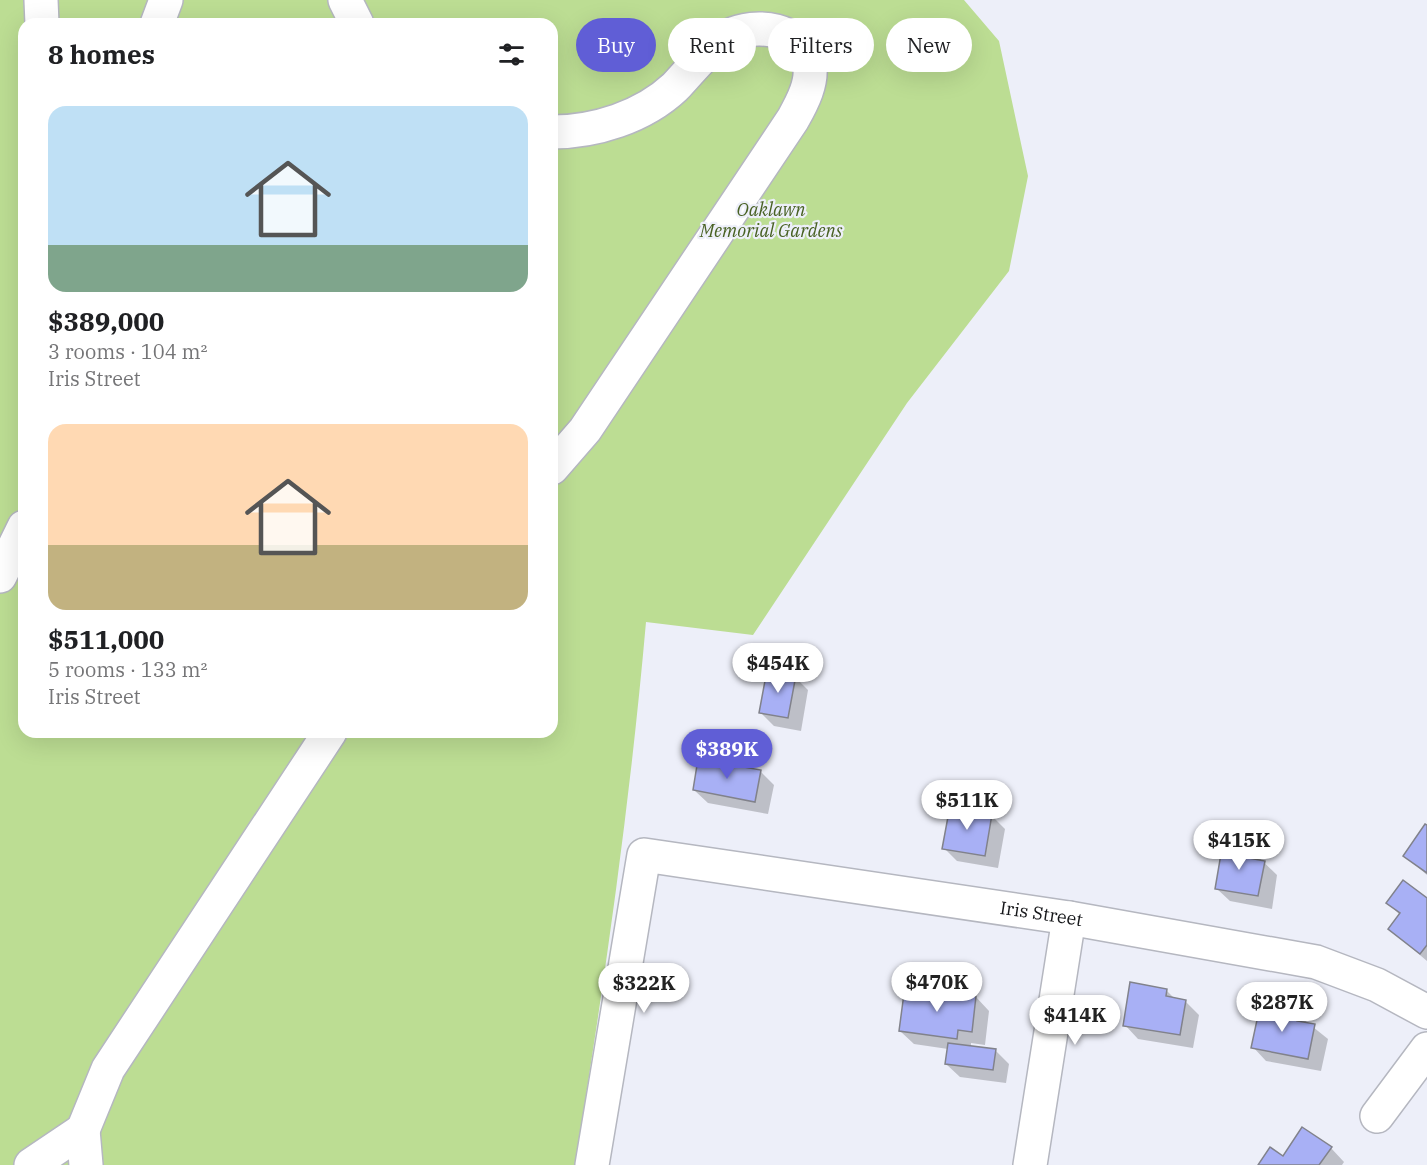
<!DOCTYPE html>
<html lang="en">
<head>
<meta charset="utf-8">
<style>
	:root { --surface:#fff; --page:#f6f6f6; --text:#202124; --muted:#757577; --accent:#605ed6 }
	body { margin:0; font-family:"IBM Plex Serif",serif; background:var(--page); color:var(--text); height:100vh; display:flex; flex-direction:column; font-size:22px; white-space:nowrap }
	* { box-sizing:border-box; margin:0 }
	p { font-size:20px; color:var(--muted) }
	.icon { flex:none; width:33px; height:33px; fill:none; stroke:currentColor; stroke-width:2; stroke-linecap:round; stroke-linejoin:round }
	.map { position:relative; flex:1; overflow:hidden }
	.panel { position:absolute; left:18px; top:18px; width:540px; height:720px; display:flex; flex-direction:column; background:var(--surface); border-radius:18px; box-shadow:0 6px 24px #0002 }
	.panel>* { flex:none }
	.banner { position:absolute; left:576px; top:18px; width:570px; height:54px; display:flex; gap:12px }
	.price { position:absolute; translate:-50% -51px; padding:0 14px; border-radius:21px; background:#fff; color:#222; font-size:20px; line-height:39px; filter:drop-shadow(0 2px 3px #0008) }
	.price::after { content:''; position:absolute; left:50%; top:36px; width:18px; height:14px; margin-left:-9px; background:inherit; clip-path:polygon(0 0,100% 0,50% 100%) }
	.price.active { background:var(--accent); color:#fff }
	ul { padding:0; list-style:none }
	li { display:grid; align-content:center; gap:12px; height:318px; padding:0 30px }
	li span { display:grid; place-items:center; height:186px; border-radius:18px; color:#555 }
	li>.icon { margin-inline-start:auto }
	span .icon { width:108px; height:108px; fill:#fffc; stroke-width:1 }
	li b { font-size:26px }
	h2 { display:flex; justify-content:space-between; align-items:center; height:72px; padding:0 30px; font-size:26px }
	.chip { padding:0 21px; border-radius:27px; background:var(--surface); box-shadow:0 6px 24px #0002; font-size:21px; line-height:54px }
	.chip.active { background:var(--accent); color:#fff }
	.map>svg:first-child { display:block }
	.green { fill:#bcdd93; fill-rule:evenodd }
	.shadow { fill:#0003 }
	.building { fill:#a8b0f5; stroke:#81828b; stroke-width:1.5 }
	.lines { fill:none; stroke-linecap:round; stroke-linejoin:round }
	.minor-casing { stroke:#b5b7c0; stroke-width:36 }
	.minor { stroke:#fff; stroke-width:33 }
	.labels { text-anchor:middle; stroke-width:4.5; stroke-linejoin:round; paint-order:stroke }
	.park-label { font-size:18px; font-style:italic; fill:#486123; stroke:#edeff9 }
	.street-label { font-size:18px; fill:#151619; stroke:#edeff9 }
</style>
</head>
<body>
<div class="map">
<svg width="1427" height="1165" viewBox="0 0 1427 1165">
	<rect width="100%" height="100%" fill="#edeff9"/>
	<path class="green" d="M0,0H964L999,41L1028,176L1009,271L907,403L753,635L646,622C630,804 604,985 575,1165H0ZM24,24H552V732H24Z"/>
	<path class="shadow" d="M795,677L808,690L801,731L774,726L760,712Z
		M760,771L774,785L768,814L708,803L694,790Z
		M991,815L1005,829L998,868L957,861L944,848Z
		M1427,827V875L1405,856Z
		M1249,848L1277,875L1272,909L1230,901L1216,888Z
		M1427,900V961L1389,929L1400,915L1388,903Z
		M1166,990L1176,1000L1185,1001L1199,1015L1193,1048L1138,1039L1125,1025Z
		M976,997L989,1011L985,1045L971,1043V1047L995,1050L1009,1064L1006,1083L960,1077L946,1064L948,1049L914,1044L900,1031Z
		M1298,1015L1328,1039L1321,1071L1266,1061L1253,1047Z
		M1331,1148L1344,1162L1342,1165H1260Z"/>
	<path class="building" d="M767,670L796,675L788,718L759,713Z
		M698,759L761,770L755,802L693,790Z
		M950,806L992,814L985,856L942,849Z
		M1425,824L1427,825V873L1403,856Z
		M1223,842L1250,846L1248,858L1265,861L1258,896L1215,889Z
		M1403,880L1427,898V945L1420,954L1388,929L1400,913L1386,903Z
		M1130,982L1167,989L1166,996L1186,1000L1180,1035L1123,1026Z
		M905,986L976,996L972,1032L958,1030L957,1039L899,1031Z
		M1260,1006L1298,1014L1297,1021L1315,1024L1308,1059L1251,1048Z
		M948,1043L996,1049L993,1070L945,1064Z
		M1302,1127L1332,1147L1319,1165H1258L1270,1147L1283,1156Z"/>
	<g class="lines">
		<defs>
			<g id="minor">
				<path d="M41,0L42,24"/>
				<path d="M345,0L357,24"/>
				<path d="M157,24L166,0"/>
				<path d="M552,132C595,132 643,117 675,87C691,70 708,48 728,36C756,22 801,28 809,62C814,81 802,103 793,119L585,430L552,468"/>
				<path d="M0,576L24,527"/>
				<path d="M1377,1116L1427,1049"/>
				<path d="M83,1130L108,1069L330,732"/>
				<path d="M31,1165L83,1130L86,1165"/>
				<path id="s1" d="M592,1165L644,855L1069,918L1316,962L1377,985L1427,1012"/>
				<path d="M1030,1165L1069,918"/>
			</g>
		</defs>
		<use href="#minor" class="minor-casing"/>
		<use href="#minor" class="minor"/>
	</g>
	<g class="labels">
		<g class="park-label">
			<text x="771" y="216">Oaklawn<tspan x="771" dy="21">Memorial Gardens</tspan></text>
		</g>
		<g class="street-label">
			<text dy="6" stroke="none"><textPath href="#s1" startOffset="716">Iris Street</textPath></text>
		</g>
	</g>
</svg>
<b class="price" style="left:778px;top:694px">$454K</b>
<b class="price active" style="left:727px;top:780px">$389K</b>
<b class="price" style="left:967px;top:831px">$511K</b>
<b class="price" style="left:1239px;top:871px">$415K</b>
<b class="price" style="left:937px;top:1013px">$470K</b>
<b class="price" style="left:644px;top:1014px">$322K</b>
<b class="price" style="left:1282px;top:1033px">$287K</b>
<b class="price" style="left:1075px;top:1046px">$414K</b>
<div class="banner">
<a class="chip active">Buy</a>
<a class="chip">Rent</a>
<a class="chip">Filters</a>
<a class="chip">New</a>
</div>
<section class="panel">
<h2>8 homes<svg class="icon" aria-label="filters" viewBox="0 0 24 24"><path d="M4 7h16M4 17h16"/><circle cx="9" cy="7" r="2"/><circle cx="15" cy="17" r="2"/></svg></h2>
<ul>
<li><span style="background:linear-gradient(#bfe0f5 75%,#7fa58c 0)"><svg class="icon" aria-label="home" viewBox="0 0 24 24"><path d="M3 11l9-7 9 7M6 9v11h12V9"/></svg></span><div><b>$389,000</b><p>3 rooms · 104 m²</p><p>Iris Street</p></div></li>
<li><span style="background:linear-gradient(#ffd9b3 65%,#c2b280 0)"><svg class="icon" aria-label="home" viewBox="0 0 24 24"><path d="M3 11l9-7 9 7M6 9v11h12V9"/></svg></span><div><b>$511,000</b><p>5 rooms · 133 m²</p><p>Iris Street</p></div></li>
</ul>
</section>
</div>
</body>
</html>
